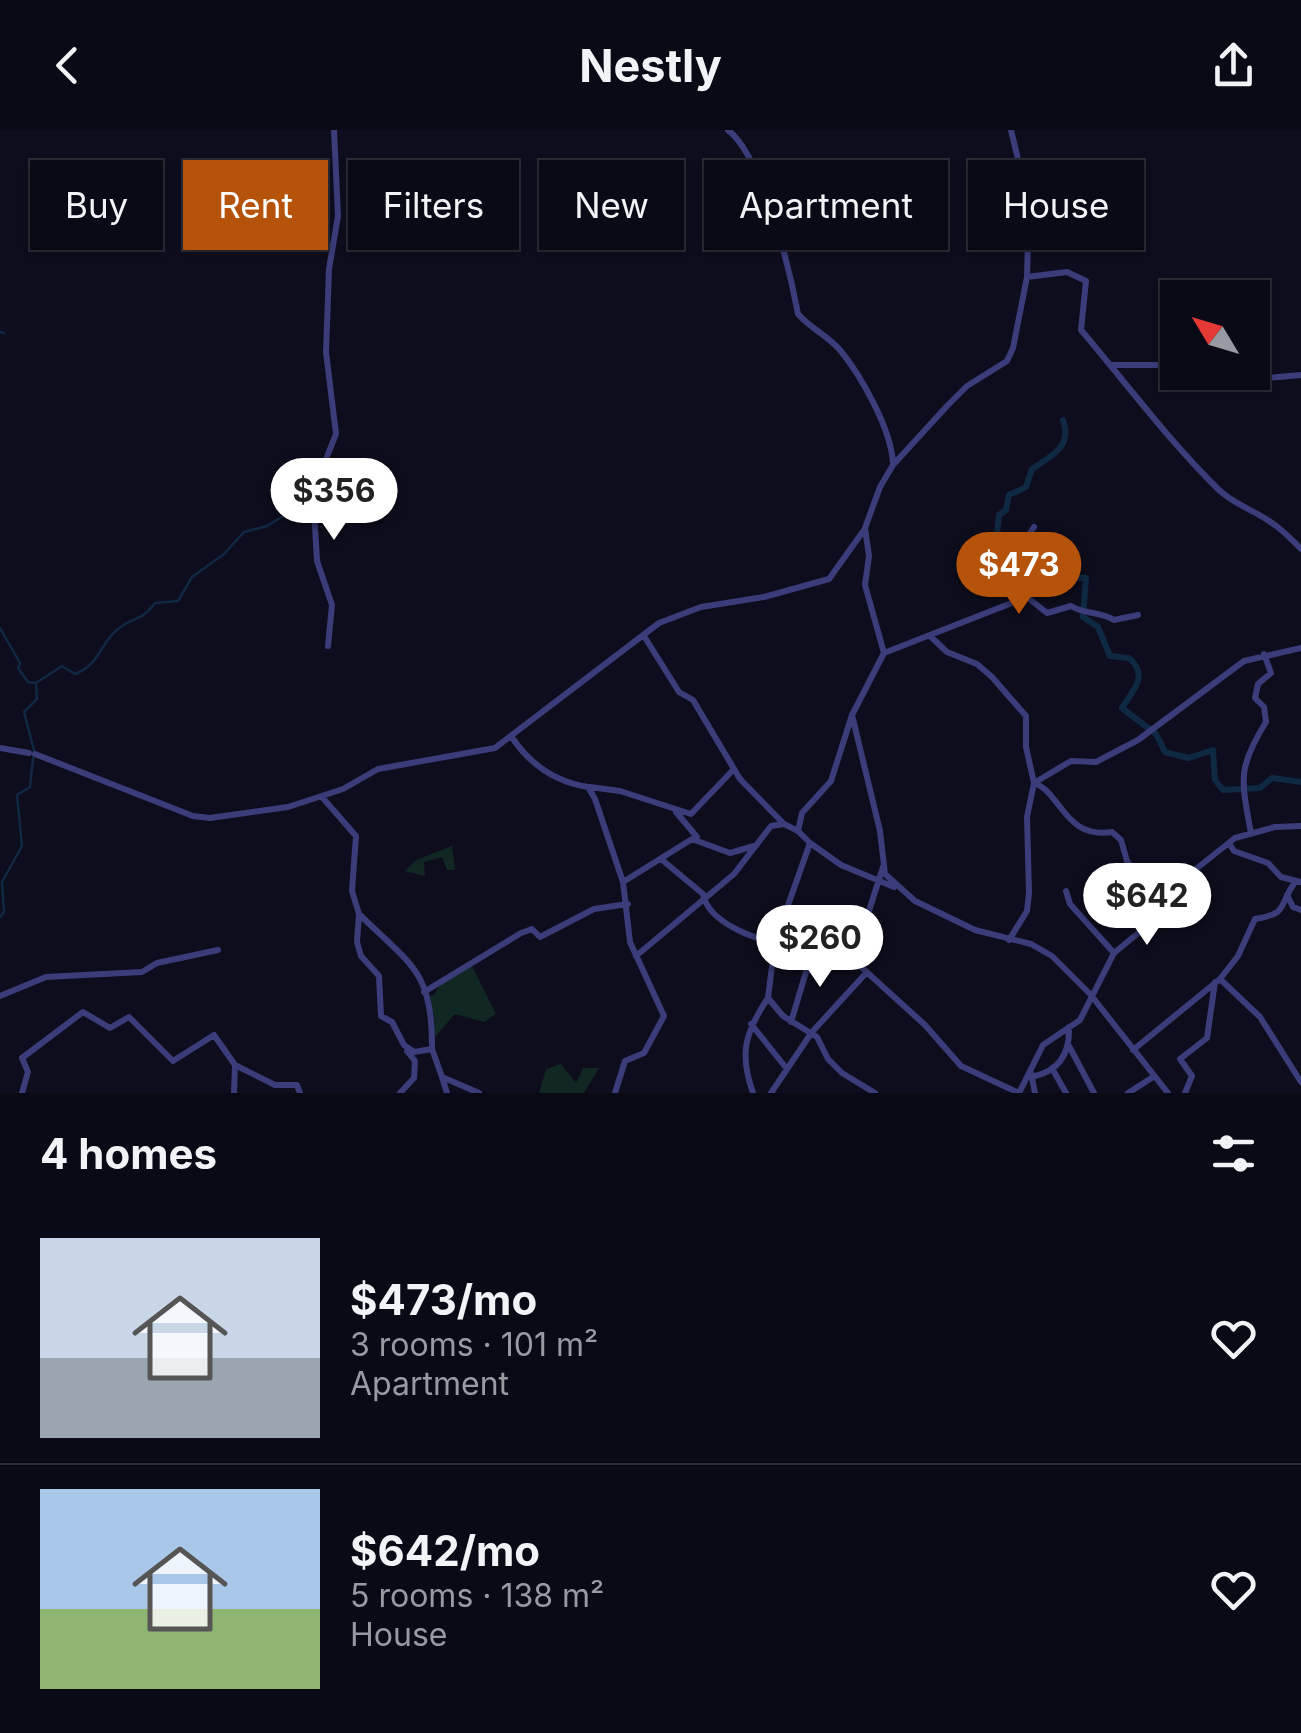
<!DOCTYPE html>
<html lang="en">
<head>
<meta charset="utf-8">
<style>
	:root { --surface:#0a0a16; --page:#13131f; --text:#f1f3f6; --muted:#999aa1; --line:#2a2b35; --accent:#b45309 }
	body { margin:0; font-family:Inter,sans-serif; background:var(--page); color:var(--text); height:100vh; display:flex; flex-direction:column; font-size:38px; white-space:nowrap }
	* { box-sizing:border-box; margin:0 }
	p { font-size:32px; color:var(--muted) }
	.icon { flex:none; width:55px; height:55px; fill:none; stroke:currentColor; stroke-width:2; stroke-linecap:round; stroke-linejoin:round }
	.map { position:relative; height:963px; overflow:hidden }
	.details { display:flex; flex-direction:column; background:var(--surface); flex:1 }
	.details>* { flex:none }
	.banner { position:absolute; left:30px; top:30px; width:1242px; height:90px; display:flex; gap:20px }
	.needle { width:65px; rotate:308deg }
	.tools { position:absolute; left:1160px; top:150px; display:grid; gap:20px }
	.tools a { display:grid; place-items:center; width:110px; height:110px; border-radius:0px; background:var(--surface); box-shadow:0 2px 8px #0004,0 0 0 2px var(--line); font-size:50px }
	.price { position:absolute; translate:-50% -85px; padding:0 22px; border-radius:35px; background:#fff; color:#222; font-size:32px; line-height:65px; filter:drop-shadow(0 2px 5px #0008) }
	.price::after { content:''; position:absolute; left:50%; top:60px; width:30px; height:22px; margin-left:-15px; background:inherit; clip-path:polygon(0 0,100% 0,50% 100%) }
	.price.on { background:var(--accent); color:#fff }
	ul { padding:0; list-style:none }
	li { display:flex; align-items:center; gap:30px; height:250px; padding:0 40px }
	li+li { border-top:2px solid var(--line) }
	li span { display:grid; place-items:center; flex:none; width:280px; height:200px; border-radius:0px; color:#555 }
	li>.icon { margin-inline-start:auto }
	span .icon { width:120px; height:120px; fill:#fffc; stroke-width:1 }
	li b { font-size:42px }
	h2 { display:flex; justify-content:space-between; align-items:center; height:120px; padding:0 40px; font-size:42px }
	.pill { padding:0 35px; border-radius:0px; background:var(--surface); box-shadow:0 2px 8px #0004,0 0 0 2px var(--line); font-size:35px; line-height:90px }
	.pill.on { background:var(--accent); color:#fff }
	header { display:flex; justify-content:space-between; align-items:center; height:130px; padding:0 40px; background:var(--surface); font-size:45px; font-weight:700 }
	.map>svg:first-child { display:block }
	.green { fill:#102724 }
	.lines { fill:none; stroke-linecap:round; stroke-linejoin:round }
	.stream { stroke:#102943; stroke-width:2.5 }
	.river { stroke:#102943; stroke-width:6 }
	.minor { stroke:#3a3d7a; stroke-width:6 }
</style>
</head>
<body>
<header><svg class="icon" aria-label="back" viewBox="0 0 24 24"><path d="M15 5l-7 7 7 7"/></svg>Nestly<svg class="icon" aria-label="share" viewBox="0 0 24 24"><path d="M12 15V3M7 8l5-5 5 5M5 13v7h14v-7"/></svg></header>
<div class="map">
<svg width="1301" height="963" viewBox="0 0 1301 963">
	<rect width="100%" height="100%" fill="#0e0d1e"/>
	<path class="green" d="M452,716L455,740H447L442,727L424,732L425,746L405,741L416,730Z
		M472,836L496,884L484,892L455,884L435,907L434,886L427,867L434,865L442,851Z
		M561,934L576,953L583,938H599L584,963H539L546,939Z"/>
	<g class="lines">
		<path class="stream" d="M0,202L4,203
			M316,364L339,341
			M0,498L20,533L18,538L28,552L36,553L37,569L24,582L34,620L30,657L17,665L22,716L2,752L4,782L0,787
			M36,553L62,536L75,544C100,535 99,514 118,499C135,485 140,493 155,473L178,471L192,447L224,424L244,402L267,396L311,369"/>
		<path class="river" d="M1063,290C1073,317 1051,326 1032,339L1026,357L1009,365L1006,380L999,385L997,403L1003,425L1020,430L1058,431L1072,448H1086L1083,487L1098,497L1110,526L1129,528C1150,546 1132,561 1122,578L1156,604L1165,622L1189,628L1213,620L1215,650L1223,660L1260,658L1272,648L1301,652"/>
		<path class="minor" d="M728,0C762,26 790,140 798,184C810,198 828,206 840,220C862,247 891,299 893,333
			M1011,0L1029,75L1027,147L1013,218L1007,231L967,256L947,276L893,335L880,357L865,398L869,426L865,455L884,523L852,585L880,701L885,744L915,771L975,800L1031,814L1052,826L1090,864L1168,963
			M1027,147L1067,142L1086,151L1081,200C1127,254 1168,310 1219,360C1235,375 1254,380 1272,393C1283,400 1292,410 1301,419
			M1113,235H1178
			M1206,242L1268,248L1301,245
			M1014,469L1025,438L1020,419L1034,397
			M644,506L679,562L693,570L740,649L784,694
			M930,506L947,522L977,534L992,547L1026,586V617L1034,653L1027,687L1029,763L1027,781L1009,810
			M328,516L332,475L317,431L313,362L336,304L326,222L329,139L338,86L334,0
			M884,523L1027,467L1047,483L1071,476C1086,485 1100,481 1114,490L1138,485
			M852,585L831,651L802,683L798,701L810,713L775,812L768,868L783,886L817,907L828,929L842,943L875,963
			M511,606C530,635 556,652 588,657L595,669L623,752L630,812L664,886L644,923L625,931L615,963
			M0,618L29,623
			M35,624L193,686L210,688L288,677L343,659L378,639L495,618L659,493L701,477L764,467L829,449L864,400
			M590,657L620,661L691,684L734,639
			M322,667L356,706L352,761L359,784L357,812L361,826L379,846L381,886L392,892L404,915L414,922L432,919L442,947L479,963
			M676,682L697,707
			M1251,704C1242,651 1236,640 1266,592L1264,577L1255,568L1258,554L1271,543L1264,524
			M810,713L841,735L894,757
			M1229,713L1234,721L1268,733L1281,747L1301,752
			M661,729L703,764C708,791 750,808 775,812
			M623,752L692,709L730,723L754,716
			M1066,761L1070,774L1114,823
			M1287,765L1293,777L1301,780
			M1159,777L1127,731L1121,710L1112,702C1064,709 1062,663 1034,653L1071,631L1096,632L1138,610L1244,531L1301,518
			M360,785C411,835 433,841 432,919
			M784,790L849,826L925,895L961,936L1019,963
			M636,826L734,744L771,696L784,694L798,701
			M1220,849L1260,887L1301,952
			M424,862L521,803L532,799L540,807L594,779L628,774
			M0,866L46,847L142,842L157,833L218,820
			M791,892L806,842L867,787L883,737
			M751,894L787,939
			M1069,916L1094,963
			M1133,920L1220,849L1238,826L1255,789C1290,783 1277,777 1295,752
			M235,935L275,955H297L300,963
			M1053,940L1066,963
			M1031,943L1035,963
			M1035,946C1060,940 1070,923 1069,897
			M442,947L447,963
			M22,963L28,942L22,928L83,882L110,898L129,887L173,931L214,905L235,935L234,963
			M400,963L414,948L415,931L407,921
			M753,963C739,924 745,902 768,868
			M771,963L812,902L867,842
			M1019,963L1043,915L1080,890L1114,823L1148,795L1166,765L1182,750L1235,708L1275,697L1301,696
			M1128,963L1153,947
			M1185,963L1192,946L1180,929L1207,908L1215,852"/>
	</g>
</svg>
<div class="tools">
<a><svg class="needle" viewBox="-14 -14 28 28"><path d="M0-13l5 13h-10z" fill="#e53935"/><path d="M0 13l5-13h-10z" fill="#999aa1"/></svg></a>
</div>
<b class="price" style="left:334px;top:413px">$356</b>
<b class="price on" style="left:1019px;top:487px">$473</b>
<b class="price" style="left:1147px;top:818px">$642</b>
<b class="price" style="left:820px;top:860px">$260</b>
<div class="banner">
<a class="pill">Buy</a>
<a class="pill on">Rent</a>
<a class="pill">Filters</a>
<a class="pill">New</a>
<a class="pill">Apartment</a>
<a class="pill">House</a>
</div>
</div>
<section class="details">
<h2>4 homes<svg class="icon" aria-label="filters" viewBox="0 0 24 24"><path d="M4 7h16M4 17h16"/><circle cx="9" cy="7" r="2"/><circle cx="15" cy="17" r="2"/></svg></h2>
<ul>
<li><span style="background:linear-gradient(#c9d6e8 60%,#9aa5b1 0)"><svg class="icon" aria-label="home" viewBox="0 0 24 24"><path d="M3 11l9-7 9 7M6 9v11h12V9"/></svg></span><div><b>$473/mo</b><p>3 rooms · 101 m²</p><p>Apartment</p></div><svg class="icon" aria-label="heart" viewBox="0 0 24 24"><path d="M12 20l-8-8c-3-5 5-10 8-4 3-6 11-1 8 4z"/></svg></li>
<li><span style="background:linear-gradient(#a9c7e8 60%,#8fb573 0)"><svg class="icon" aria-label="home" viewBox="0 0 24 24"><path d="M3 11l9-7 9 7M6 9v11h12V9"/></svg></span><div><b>$642/mo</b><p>5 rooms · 138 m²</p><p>House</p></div><svg class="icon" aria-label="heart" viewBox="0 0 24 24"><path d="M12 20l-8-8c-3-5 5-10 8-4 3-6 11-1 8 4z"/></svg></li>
</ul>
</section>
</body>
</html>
